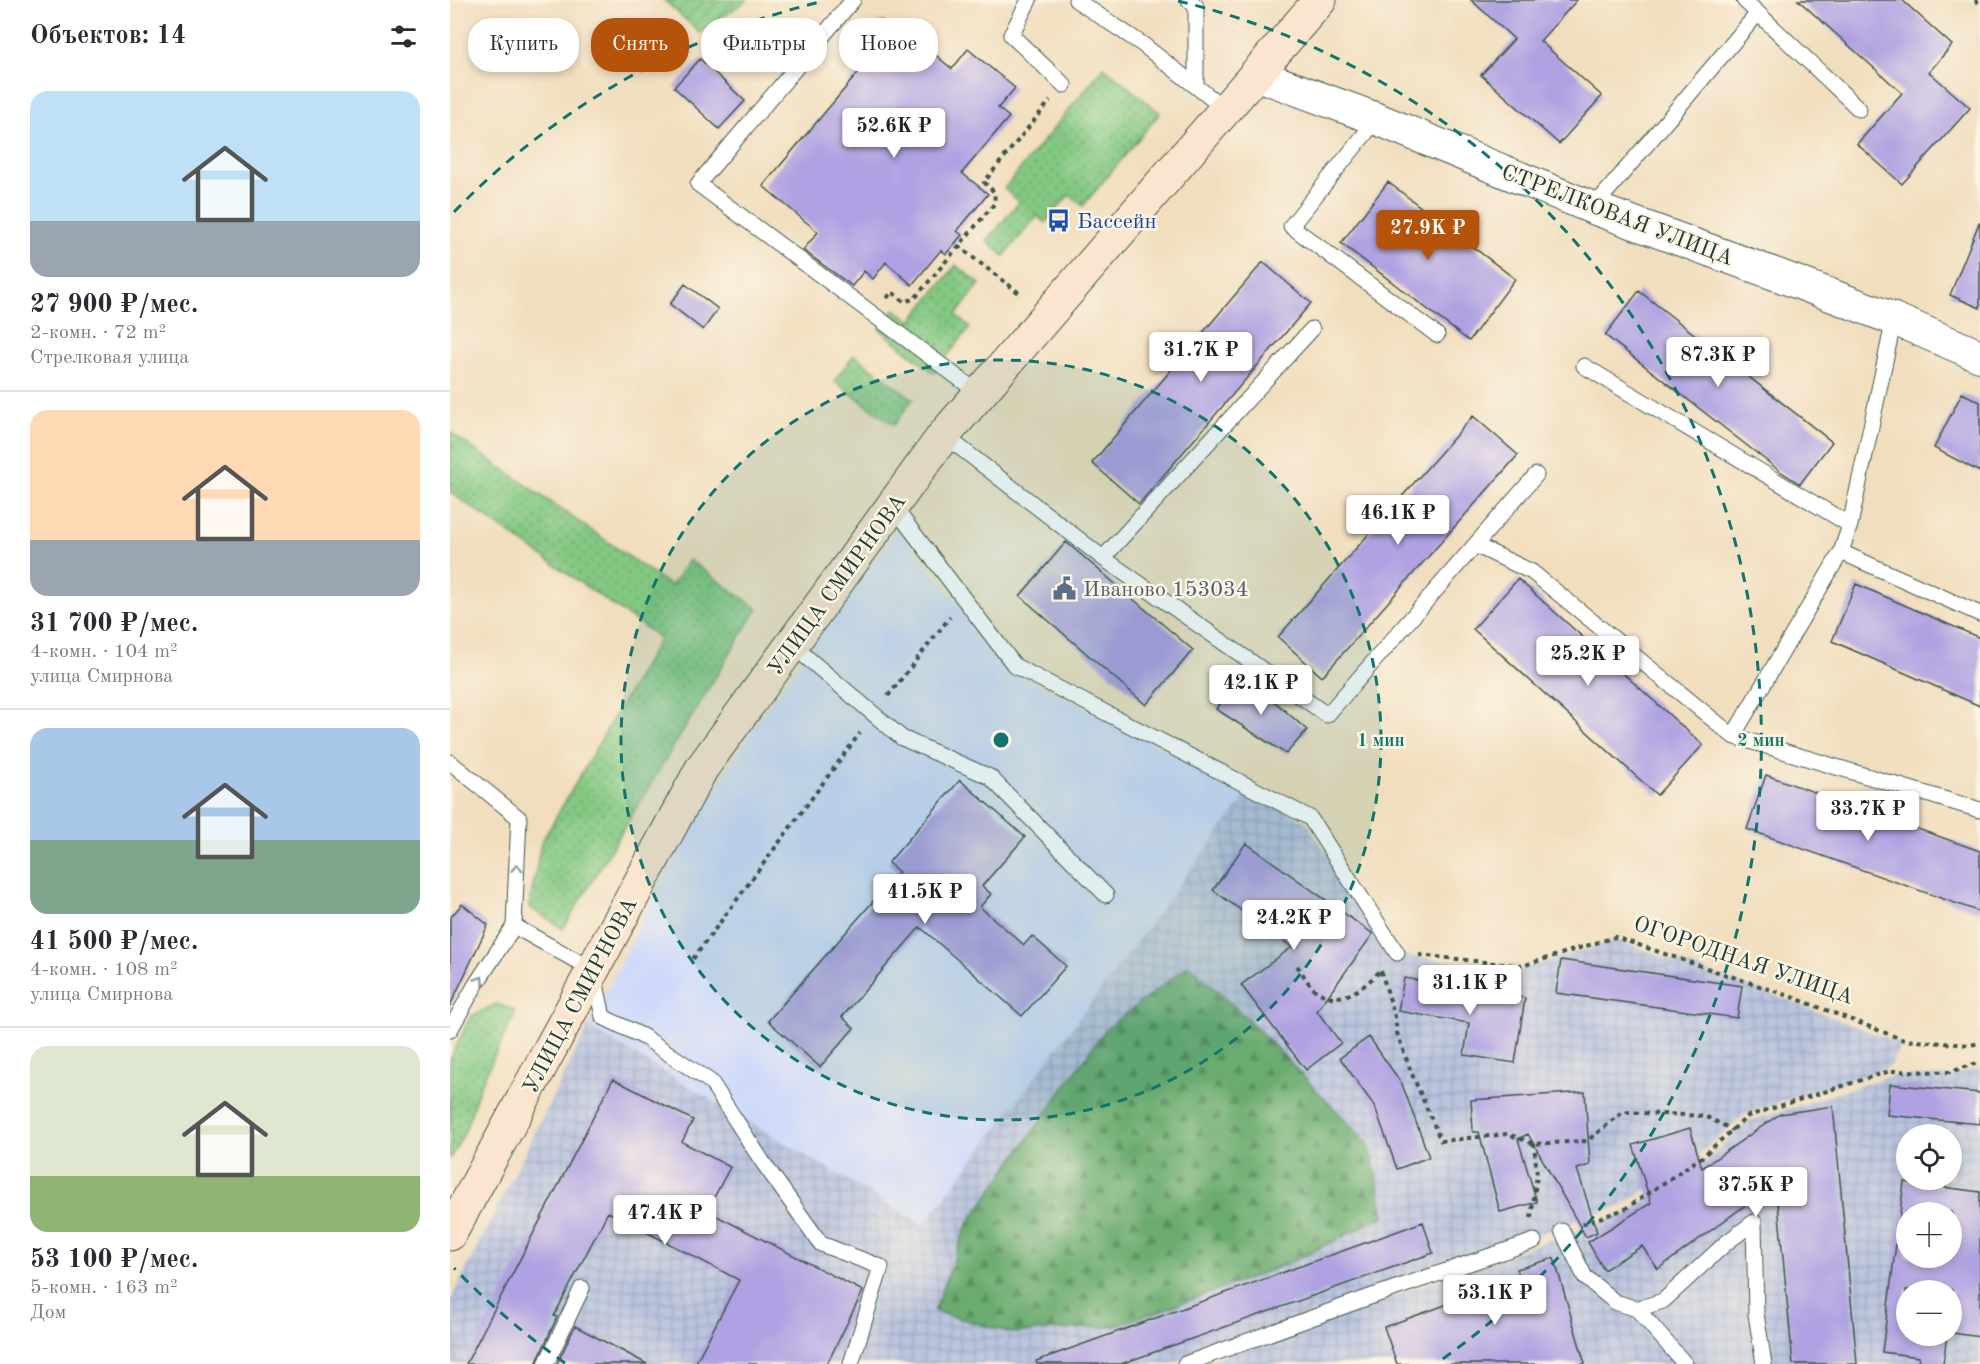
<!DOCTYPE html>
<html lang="ru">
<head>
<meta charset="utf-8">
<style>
	:root { --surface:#fff; --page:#f2f2f3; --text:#2b2b33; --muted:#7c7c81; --line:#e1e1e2; --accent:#b45309 }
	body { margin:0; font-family:"Old Standard TT",serif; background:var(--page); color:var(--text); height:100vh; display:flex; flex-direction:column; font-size:22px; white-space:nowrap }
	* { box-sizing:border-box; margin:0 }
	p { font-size:20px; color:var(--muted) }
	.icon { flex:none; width:33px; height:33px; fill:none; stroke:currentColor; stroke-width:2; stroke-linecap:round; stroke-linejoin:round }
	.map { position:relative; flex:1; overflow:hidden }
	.drawer { display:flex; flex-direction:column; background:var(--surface); width:450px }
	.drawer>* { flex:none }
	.hud { position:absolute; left:18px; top:18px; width:570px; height:54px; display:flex; gap:12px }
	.controls { position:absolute; left:1446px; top:1124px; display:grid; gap:12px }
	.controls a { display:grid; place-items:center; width:66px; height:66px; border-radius:50%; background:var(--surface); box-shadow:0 3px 9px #0003; font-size:30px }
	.price { position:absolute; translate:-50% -51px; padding:0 14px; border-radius:6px; background:#fff; color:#222; font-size:20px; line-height:39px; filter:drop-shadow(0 2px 3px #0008) }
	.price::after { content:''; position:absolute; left:50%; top:36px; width:18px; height:14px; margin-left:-9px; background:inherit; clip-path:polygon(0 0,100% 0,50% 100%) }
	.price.on { background:var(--accent); color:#fff }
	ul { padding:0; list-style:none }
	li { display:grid; align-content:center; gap:12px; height:318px; padding:0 30px }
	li+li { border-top:2px solid var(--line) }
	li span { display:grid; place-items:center; height:186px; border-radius:18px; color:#555 }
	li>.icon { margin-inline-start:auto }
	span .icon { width:108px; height:108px; fill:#fffc; stroke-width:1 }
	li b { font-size:26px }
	h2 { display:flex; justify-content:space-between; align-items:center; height:72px; padding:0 30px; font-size:26px }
	.tag { padding:0 21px; border-radius:24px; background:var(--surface); box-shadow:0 3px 9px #0003; font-size:21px; line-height:54px }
	.tag.on { background:var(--accent); color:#fff }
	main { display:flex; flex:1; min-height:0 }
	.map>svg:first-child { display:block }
	.built { fill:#cfdafa }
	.industrial { fill:url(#industrial-grid); fill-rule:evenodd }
	.grass { fill:url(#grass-dots); stroke:#51825b; stroke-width:1.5 }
	.forest { fill:url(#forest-firs); stroke:#447452; stroke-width:1.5 }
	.garden { fill:url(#garden-furrows); stroke:#51825b; stroke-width:1.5 }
	.building { fill:#afa1e2; fill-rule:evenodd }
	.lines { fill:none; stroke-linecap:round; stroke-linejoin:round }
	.lane-casing { stroke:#3e5549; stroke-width:17 }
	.street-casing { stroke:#3e5549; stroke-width:34 }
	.secondary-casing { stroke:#3e5549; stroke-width:35 }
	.path { stroke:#3e5549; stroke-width:4; stroke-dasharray:4.5 4.5; stroke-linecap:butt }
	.lane { stroke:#fff; stroke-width:15 }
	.street { stroke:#fff; stroke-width:32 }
	.secondary { stroke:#fce5cf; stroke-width:33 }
	.oneway { stroke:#8f9e9a }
	.ring { fill:none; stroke:#0f766e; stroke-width:3; stroke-dasharray:10 8 }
	.labels { text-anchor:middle; stroke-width:5; stroke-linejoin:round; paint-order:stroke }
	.street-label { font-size:22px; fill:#1f3d34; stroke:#fcf5e5 }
	.transit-label { font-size:22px; fill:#164399; stroke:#fcf5e5; text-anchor:start }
	.service-label { font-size:22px; fill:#4e5e75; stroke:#fcf5e5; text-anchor:start }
	.centre { fill:#0f766e; stroke:#fcf5e5; stroke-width:3 }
	.ring-label { font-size:18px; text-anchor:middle; font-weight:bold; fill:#0f766e; stroke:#fcf5e5; stroke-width:5; stroke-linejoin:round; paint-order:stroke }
</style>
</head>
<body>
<main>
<section class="drawer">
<h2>Объектов: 14<svg class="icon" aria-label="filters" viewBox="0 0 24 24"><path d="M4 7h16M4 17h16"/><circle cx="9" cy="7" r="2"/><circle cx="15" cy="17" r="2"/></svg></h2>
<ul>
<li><span style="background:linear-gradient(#bfe0f5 70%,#9aa5b1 0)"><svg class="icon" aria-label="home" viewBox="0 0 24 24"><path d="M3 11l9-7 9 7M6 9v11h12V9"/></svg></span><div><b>27 900 ₽/мес.</b><p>2-комн. · 72 m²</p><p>Стрелковая улица</p></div></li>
<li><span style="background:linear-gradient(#ffd9b3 70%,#9aa5b1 0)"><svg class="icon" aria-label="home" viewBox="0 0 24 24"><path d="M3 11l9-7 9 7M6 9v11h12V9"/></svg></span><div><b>31 700 ₽/мес.</b><p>4-комн. · 104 m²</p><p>улица Смирнова</p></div></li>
<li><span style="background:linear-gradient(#a9c7e8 60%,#7fa58c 0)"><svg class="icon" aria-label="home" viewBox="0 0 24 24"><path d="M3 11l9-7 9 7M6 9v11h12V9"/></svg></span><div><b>41 500 ₽/мес.</b><p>4-комн. · 108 m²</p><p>улица Смирнова</p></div></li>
<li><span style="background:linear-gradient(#dfe7d0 70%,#8fb573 0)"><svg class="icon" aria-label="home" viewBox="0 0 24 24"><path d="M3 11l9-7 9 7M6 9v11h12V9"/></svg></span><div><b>53 100 ₽/мес.</b><p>5-комн. · 163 m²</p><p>Дом</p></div></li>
</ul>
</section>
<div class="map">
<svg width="1530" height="1364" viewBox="0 0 1530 1364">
	<defs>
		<pattern id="industrial-grid" width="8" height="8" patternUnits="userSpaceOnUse" patternTransform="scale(1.5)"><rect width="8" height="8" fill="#bac4de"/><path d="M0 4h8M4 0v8" fill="none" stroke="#9fa9bf"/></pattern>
		<pattern id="grass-dots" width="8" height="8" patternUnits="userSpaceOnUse" patternTransform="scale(1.5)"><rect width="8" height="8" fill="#83c882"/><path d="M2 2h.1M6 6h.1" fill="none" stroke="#6ba46b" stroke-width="1.8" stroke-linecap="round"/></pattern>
		<pattern id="forest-firs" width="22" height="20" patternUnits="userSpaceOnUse" patternTransform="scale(1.5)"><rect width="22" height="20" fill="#6aac70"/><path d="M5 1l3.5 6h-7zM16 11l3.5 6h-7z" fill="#578d5d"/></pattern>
		<pattern id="garden-furrows" width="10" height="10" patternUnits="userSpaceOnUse" patternTransform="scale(1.5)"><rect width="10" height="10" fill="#83c882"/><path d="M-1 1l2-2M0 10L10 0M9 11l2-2" fill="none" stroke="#6ba46b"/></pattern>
	</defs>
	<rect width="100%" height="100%" fill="#fcf5e5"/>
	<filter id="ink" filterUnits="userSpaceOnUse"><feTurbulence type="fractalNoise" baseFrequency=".0167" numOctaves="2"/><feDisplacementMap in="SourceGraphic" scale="12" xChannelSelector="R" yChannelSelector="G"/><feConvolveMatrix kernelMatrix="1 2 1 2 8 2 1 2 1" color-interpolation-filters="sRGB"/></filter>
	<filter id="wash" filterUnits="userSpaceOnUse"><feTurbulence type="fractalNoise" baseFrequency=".008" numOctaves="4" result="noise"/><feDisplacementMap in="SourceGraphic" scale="24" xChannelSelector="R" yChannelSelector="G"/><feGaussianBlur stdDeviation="1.35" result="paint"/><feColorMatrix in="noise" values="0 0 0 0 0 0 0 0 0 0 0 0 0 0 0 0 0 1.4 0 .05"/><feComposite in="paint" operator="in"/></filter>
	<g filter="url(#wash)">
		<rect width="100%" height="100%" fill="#f1debe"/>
		<path class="built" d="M448,529L562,670L799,792L474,1225L138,1027L224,858L311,716Z"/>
		<path class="industrial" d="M799,792L856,822L944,955L1072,969L1166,940L1340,1001L1451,1044L1440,1067L1296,1113L1249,1154L1173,1205L909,1296L721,1364H0V1301L138,1027L474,1225Z
			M1530,1067V1364H749L1176,1213L1255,1161L1299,1121L1441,1076H1502ZM1456,1134H1502V1179H1456ZM1456,1212H1502V1257H1456ZM1456,1290H1502V1335H1456Z"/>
		<path class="grass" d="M654,67L710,113L633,206L619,195L595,223L587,216L554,256L537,241L569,202L554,189Z
			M506,265L530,284L506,315L520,327L484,373L429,329L445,309L461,321Z
			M404,355L463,399L444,425L384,381Z
			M0,432L221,586L239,560L308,609L285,645L113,929L79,907L91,843L210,638L0,492Z
			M46,1004L64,1010V1016L30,1086L14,1134L0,1159V1060L20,1017Z"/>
		<path class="forest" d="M739,965L804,1025L917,1143L922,1154L934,1216L837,1264L735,1302L664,1326L561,1333L484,1311L517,1225L655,1030Z"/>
		<path class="garden" d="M214,0H297L250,33Z"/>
		<g id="blocks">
			<path class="building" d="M1021,0H1127L1090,41L1152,96L1109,144L1031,75L1064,39Z
				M1348,0H1452L1502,45L1479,72L1520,108L1452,184L1407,144L1452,93Z
				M431,20L443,30L449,24L502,69L518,49L565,88L548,108L559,117L512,173L538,194L507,231L512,235L496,254L491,250L462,285L436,262L423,279L414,271L402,286L353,250L368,232L313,186L418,61L405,50Z
				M250,59L295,101L269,129L224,87Z
				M938,182L1065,279L1019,341L891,243Z
				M1529,223H1530V308L1500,295Z
				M813,262L861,303L689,504L642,463Z
				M235,284L268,309L253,330L220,304Z
				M1189,291L1382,442L1350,484L1331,472L1155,335Z
				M1512,393L1530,402V472L1484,448Z
				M1023,416L1068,455L872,677L828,637Z
				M616,542L743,650L696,705L570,596Z
				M1068,579L1253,745L1207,795L1023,629Z
				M1406,584L1530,638V706L1382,641Z
				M794,675L857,730L836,754L766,709Z
				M1316,775L1530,851V912L1297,829Z
				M510,780L575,837L532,886L541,894L530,907L574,945L582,936L616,966L572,1016L470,927L392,1017L404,1028L370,1067L318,1021L449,872L438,863Z
				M796,843L923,934L867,1011L891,1043L856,1070L791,985L842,947L763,890Z
				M12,904L38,925L0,1006V918Z
				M1111,960L1292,986L1287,1018L1106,993Z
				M954,978L1075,998L1065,1063L1014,1055L1019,1023L948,1011Z
				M919,1037L952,1084L979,1157L947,1169L925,1107L890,1058Z
				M163,1079L243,1120L232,1142L280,1167L257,1211L413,1291L377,1364H245L289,1280L158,1212L104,1316L107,1317L86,1364H16Z
				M1440,1084L1530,1093V1124L1437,1115Z
				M1135,1092L1140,1165L1127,1169L1147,1232L1136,1237L1078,1134L1068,1139L1087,1202L1050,1212L1029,1132H1023L1021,1100Z
				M1383,1106L1407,1364H1343L1326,1183L1208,1269L1192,1246L1154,1270L1138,1242L1201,1203L1183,1145L1240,1128L1252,1168L1330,1114Z
				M1454,1182L1530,1192V1337L1502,1333V1290H1456V1335H1497L1493,1364H1468L1469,1357L1432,1352ZM1456,1212H1502V1257H1456Z
				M973,1222L983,1253L671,1364H587L586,1361Z
				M1104,1258L1135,1364H947L934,1327L1029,1293L1034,1306L1033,1292L1070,1279L1067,1269Z
				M125,1326L197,1364H107Z"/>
		</g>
	</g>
	<g filter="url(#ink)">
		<use href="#blocks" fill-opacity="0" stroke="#3e5549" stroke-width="1.5"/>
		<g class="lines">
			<defs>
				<path id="lane" d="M403,0L248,184L530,394
					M579,0L561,35L614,85
					M626,0L692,44L775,109
					M739,0L746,6V86
					M1294,0L1409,109
					M927,119L841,226L987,335
					M1143,208L1308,13
					M1444,319L1400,525L1391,552L1530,614
					M1134,366L1400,525
					M494,435L653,558L877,715L1086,475
					M443,506L565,666L860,818L947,953
					M1025,545L1082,572L1283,736L1530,810
					M653,558L862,329
					M342,645L452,738L540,777L656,895
					M1283,736L1391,552
					M0,762L69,818L64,926L26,984L0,1030
					M64,926L143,970L153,1017L194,1037L261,1082L312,1161L371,1244L431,1267L401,1364
					M1112,1231L1135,1277L1165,1302L1187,1309L1213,1301L1276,1243L1304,1222L1306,1314L1314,1364
					M1187,1309L1235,1364
					M96,1364L132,1288
					M735,1364L911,1300L1084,1241"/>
				<path id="street" d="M805,74L927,119L1143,208L1333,277L1444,319L1530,356"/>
				<path id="secondary" d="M0,1234L252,768L494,435L870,0"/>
			</defs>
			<use href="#lane" class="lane-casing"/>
			<use href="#street" class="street-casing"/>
			<use href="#secondary" class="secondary-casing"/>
			<path class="path" d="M1525,0L1530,4
				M508,246L569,293
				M437,298L442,292L455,302L465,298L544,204L545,193L534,182L600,101
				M438,696L500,617
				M969,955L1072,966L1165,937L1342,997L1454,1040L1520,1045L1530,1043
				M243,959L410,733
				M847,966C853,973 860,988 868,992C893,1006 913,988 930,971
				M931,971L945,1017L947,1033L961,1072L991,1141L1058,1134L1084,1144L1137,1141L1173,1112L1255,1116L1283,1130
				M1081,1218L1087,1175L1084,1144
				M1132,1224L1175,1209L1252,1157L1298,1116L1440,1071L1500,1072L1530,1062"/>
			<use href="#lane" class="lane"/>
			<use href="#street" class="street"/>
			<use href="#secondary" class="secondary"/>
		</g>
		<defs><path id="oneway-chevron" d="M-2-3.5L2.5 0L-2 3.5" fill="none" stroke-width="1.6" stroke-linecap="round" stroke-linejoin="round" transform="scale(1.5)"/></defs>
		<g class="oneway">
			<use href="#oneway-chevron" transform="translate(67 868) rotate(-88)"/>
			<use href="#oneway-chevron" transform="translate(30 980) rotate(-58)"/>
		</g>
	</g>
	<circle cx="551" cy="740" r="380" fill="#0f766e" fill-opacity=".12"/>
	<g class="ring">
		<circle cx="551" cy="740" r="380"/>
		<path d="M115 1363A760 760 0 0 1 4 1268M4 212A760 760 0 0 1 374 1M728 1A760 760 0 0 1 987 1363"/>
	</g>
	<defs>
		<symbol id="bus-bare" viewBox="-9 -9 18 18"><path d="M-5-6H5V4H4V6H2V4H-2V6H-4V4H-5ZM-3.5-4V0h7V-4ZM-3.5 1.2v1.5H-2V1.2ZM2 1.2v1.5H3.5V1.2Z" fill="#1a4fb4" stroke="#fcf5e5" stroke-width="2.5" paint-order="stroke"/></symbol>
		<symbol id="civic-bare" viewBox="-9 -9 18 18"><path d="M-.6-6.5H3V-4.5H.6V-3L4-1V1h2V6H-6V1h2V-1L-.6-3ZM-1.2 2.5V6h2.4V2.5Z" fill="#5c6f8a" stroke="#fcf5e5" stroke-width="2.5" paint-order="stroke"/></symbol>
	</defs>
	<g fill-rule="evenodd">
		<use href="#bus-bare" x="592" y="204" width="33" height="33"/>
		<use href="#civic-bare" x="598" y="572" width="33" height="33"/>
	</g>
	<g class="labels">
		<g class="street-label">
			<text transform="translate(1168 214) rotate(21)" y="8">СТРЕЛКОВАЯ УЛИЦА</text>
			<text transform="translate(386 584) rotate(-54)" y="8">УЛИЦА СМИРНОВА</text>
			<text transform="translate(1294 959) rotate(19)" y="8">ОГОРОДНАЯ УЛИЦА</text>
			<text transform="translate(129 995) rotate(-62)" y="8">УЛИЦА СМИРНОВА</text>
		</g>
		<g class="transit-label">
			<text x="627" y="228">Бассейн</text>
		</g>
		<g class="service-label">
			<text x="633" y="596">Иваново 153034</text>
		</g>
	</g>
	<circle cx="551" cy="740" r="9" class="centre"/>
	<g class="ring-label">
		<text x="931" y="746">1 мин</text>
		<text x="1311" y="746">2 мин</text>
	</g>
</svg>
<div class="controls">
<a><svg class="icon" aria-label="locate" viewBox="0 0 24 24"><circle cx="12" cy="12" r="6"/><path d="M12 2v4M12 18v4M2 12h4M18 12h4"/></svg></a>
<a>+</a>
<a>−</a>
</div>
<b class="price" style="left:444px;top:159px">52.6K ₽</b>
<b class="price on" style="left:978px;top:261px">27.9K ₽</b>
<b class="price" style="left:751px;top:383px">31.7K ₽</b>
<b class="price" style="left:1268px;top:388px">87.3K ₽</b>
<b class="price" style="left:948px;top:546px">46.1K ₽</b>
<b class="price" style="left:1138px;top:687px">25.2K ₽</b>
<b class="price" style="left:811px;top:716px">42.1K ₽</b>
<b class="price" style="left:1418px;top:842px">33.7K ₽</b>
<b class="price" style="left:475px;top:925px">41.5K ₽</b>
<b class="price" style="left:844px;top:951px">24.2K ₽</b>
<b class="price" style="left:1020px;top:1016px">31.1K ₽</b>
<b class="price" style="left:1306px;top:1218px">37.5K ₽</b>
<b class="price" style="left:215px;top:1246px">47.4K ₽</b>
<b class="price" style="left:1045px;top:1326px">53.1K ₽</b>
<div class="hud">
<a class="tag">Купить</a>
<a class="tag on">Снять</a>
<a class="tag">Фильтры</a>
<a class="tag">Новое</a>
</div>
</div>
</main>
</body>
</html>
